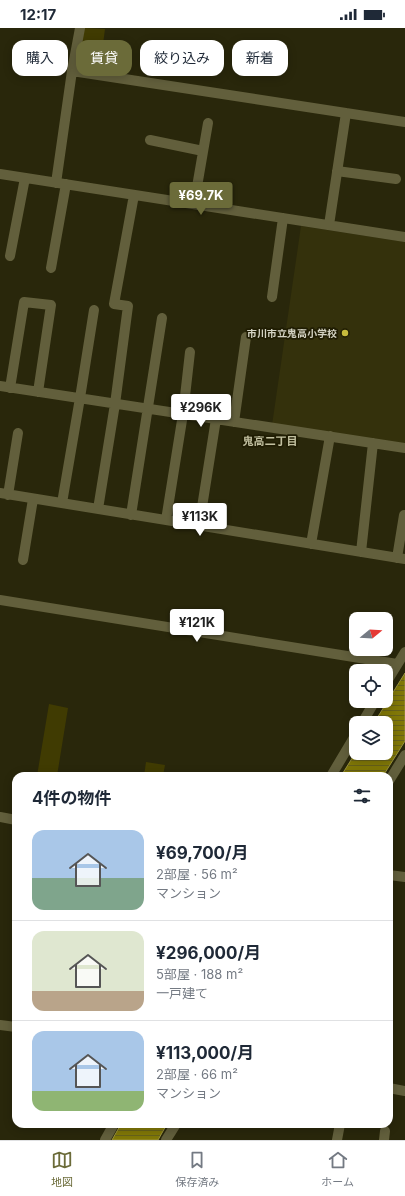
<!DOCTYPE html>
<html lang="ja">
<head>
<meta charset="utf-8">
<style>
	:root { --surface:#fff; --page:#f6f6f7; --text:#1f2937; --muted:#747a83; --line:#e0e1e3; --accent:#6b6b39 }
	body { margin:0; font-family:Inter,"Noto Sans JP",sans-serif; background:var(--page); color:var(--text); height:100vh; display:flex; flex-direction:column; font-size:15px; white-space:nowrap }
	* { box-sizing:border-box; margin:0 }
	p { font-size:13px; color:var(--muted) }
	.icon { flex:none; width:22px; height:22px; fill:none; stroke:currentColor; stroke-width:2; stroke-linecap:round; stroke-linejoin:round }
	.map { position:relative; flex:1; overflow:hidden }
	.sheet { position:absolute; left:12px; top:744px; width:381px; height:356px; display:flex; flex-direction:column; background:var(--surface); border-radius:12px; box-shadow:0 2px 10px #0003 }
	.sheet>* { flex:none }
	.top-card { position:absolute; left:12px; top:12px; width:381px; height:36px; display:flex; gap:8px }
	.needle { width:26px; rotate:72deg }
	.tools { position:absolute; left:349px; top:584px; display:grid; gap:8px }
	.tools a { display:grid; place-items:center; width:44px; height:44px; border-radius:8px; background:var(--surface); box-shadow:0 2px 10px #0003; font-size:20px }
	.price { position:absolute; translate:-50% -34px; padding:0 9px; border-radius:4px; background:#fff; color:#222; font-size:13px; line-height:26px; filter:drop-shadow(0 1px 2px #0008) }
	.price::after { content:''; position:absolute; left:50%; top:24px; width:12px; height:9px; margin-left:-6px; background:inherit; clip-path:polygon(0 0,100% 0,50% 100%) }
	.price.current { background:var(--accent); color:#fff }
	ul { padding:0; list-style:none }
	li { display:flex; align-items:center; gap:12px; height:100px; padding:0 20px }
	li+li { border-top:1px solid var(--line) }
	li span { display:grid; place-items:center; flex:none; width:112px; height:80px; border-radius:12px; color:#555 }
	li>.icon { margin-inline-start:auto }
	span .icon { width:48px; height:48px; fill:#fffc; stroke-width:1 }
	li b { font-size:17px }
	h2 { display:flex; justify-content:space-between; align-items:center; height:48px; padding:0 20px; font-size:17px }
	.pill { padding:0 14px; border-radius:12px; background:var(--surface); box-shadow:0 2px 10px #0003; font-size:14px; line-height:36px }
	.pill.current { background:var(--accent); color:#fff }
	.status { display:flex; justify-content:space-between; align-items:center; height:28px; padding:0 20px; background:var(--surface); direction:ltr }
	.status svg { height:11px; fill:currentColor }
	.tabs { display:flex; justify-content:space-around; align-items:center; height:56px; border-top:1px solid var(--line); background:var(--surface); font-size:11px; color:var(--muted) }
	.tabs a { display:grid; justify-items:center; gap:2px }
	.tabs .current { color:var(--accent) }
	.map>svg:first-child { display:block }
	.built { fill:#34310c }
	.green { fill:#403b02 }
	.water { fill:url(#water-rules); stroke:#9a933f }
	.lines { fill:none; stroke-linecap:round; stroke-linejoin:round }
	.minor { stroke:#625f3c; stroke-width:10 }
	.poi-dot { fill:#c7bb3c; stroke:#201d03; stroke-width:1.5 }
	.labels { text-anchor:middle; stroke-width:3.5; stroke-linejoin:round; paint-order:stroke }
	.poi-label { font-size:10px; font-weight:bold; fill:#d4d3c3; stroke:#201d03; text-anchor:end }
	.neighbourhood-label { font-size:11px; font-weight:bold; fill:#c2c0a0; stroke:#201d03 }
</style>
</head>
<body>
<div class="status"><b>12:17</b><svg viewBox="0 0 49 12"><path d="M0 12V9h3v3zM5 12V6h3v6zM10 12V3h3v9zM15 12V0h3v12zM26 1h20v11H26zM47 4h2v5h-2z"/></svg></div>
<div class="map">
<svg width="405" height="1112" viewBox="0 0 405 1112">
	<defs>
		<pattern id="water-rules" width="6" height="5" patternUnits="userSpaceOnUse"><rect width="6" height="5" fill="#817807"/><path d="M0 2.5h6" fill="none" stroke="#67611b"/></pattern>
	</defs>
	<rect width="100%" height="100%" fill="#29270b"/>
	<path class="built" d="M301,198L405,214V416L272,397Z"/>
	<path class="green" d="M84,0L105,1L100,39L78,40Z
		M49,676L68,680L57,748H37Z
		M146,734L165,737L163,748H144Z"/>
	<path class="water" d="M405,645V713L383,748H341L356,724V725H386V695H374Z
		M121,1096H167L158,1112H112Z"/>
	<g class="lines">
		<path class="minor" d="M72,43L405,94
			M150,112L203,123
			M337,143L396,151
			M0,146L405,209
			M56,155L72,43L80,0
			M194,176L208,95
			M329,197L346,85
			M10,228L25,150
			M51,240L66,156
			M272,269L283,190
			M0,358L405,420
			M10,360L24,274L51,277L38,364
			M234,394L246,309
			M0,465L405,531
			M8,467L18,405
			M62,475L80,370L94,282
			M98,481L115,376L128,278L114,276L134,167
			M131,487L162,290
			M166,492L183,386L190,324
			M199,498L216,391
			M311,516L330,408
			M361,524L373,415
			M397,530L404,487
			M23,532L33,471
			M0,572L397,636
			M386,655L405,624
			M362,695L375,673
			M331,748L356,706
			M389,753L405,727
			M0,789L16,792
			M389,847L405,849
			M0,997L16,999
			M389,1060L405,1063
			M105,1112L114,1096
			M166,1112L176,1096
			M337,1112L340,1096
			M384,1112L385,1103"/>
	</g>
	<circle class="poi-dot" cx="345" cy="305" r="4"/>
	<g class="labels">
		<g class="poi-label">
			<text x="337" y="309">市川市立鬼高小学校</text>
		</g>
		<g class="neighbourhood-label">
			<text x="270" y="417">鬼高二丁目</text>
		</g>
	</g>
</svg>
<div class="tools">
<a><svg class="needle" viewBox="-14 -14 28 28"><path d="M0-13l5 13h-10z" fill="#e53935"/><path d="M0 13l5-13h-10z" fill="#747a83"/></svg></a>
<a><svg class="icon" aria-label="locate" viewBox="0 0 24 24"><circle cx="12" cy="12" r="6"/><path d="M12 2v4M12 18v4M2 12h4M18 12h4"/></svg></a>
<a><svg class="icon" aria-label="layers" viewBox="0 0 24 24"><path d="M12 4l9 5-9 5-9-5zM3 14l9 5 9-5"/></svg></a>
</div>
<b class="price current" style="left:201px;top:188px">¥69.7K</b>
<b class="price" style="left:201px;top:400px">¥296K</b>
<b class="price" style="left:200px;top:509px">¥113K</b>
<b class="price" style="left:197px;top:615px">¥121K</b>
<div class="top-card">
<a class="pill">購入</a>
<a class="pill current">賃貸</a>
<a class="pill">絞り込み</a>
<a class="pill">新着</a>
</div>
<section class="sheet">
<h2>4件の物件<svg class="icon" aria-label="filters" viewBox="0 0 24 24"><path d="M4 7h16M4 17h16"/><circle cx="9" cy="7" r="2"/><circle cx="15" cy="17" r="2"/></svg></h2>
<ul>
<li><span style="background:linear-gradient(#a9c7e8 60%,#7fa58c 0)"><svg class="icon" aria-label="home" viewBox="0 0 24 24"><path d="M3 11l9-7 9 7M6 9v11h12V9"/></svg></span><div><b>¥69,700/月</b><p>2部屋 · 56 m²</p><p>マンション</p></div></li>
<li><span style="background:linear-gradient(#dfe7d0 75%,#b9a48a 0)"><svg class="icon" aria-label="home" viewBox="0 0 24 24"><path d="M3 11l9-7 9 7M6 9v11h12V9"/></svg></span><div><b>¥296,000/月</b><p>5部屋 · 188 m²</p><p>一戸建て</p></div></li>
<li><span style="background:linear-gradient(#a9c7e8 75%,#8fb573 0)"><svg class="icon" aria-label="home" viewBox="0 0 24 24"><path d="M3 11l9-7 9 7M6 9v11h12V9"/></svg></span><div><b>¥113,000/月</b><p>2部屋 · 66 m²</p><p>マンション</p></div></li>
</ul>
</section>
</div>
<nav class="tabs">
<a class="current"><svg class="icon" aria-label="map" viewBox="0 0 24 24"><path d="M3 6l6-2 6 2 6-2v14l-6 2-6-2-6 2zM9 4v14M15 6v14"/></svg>地図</a>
<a><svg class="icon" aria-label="saved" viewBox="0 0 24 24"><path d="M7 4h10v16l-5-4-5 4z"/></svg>保存済み</a>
<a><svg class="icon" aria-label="home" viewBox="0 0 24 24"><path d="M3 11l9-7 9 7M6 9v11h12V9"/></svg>ホーム</a>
</nav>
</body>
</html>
